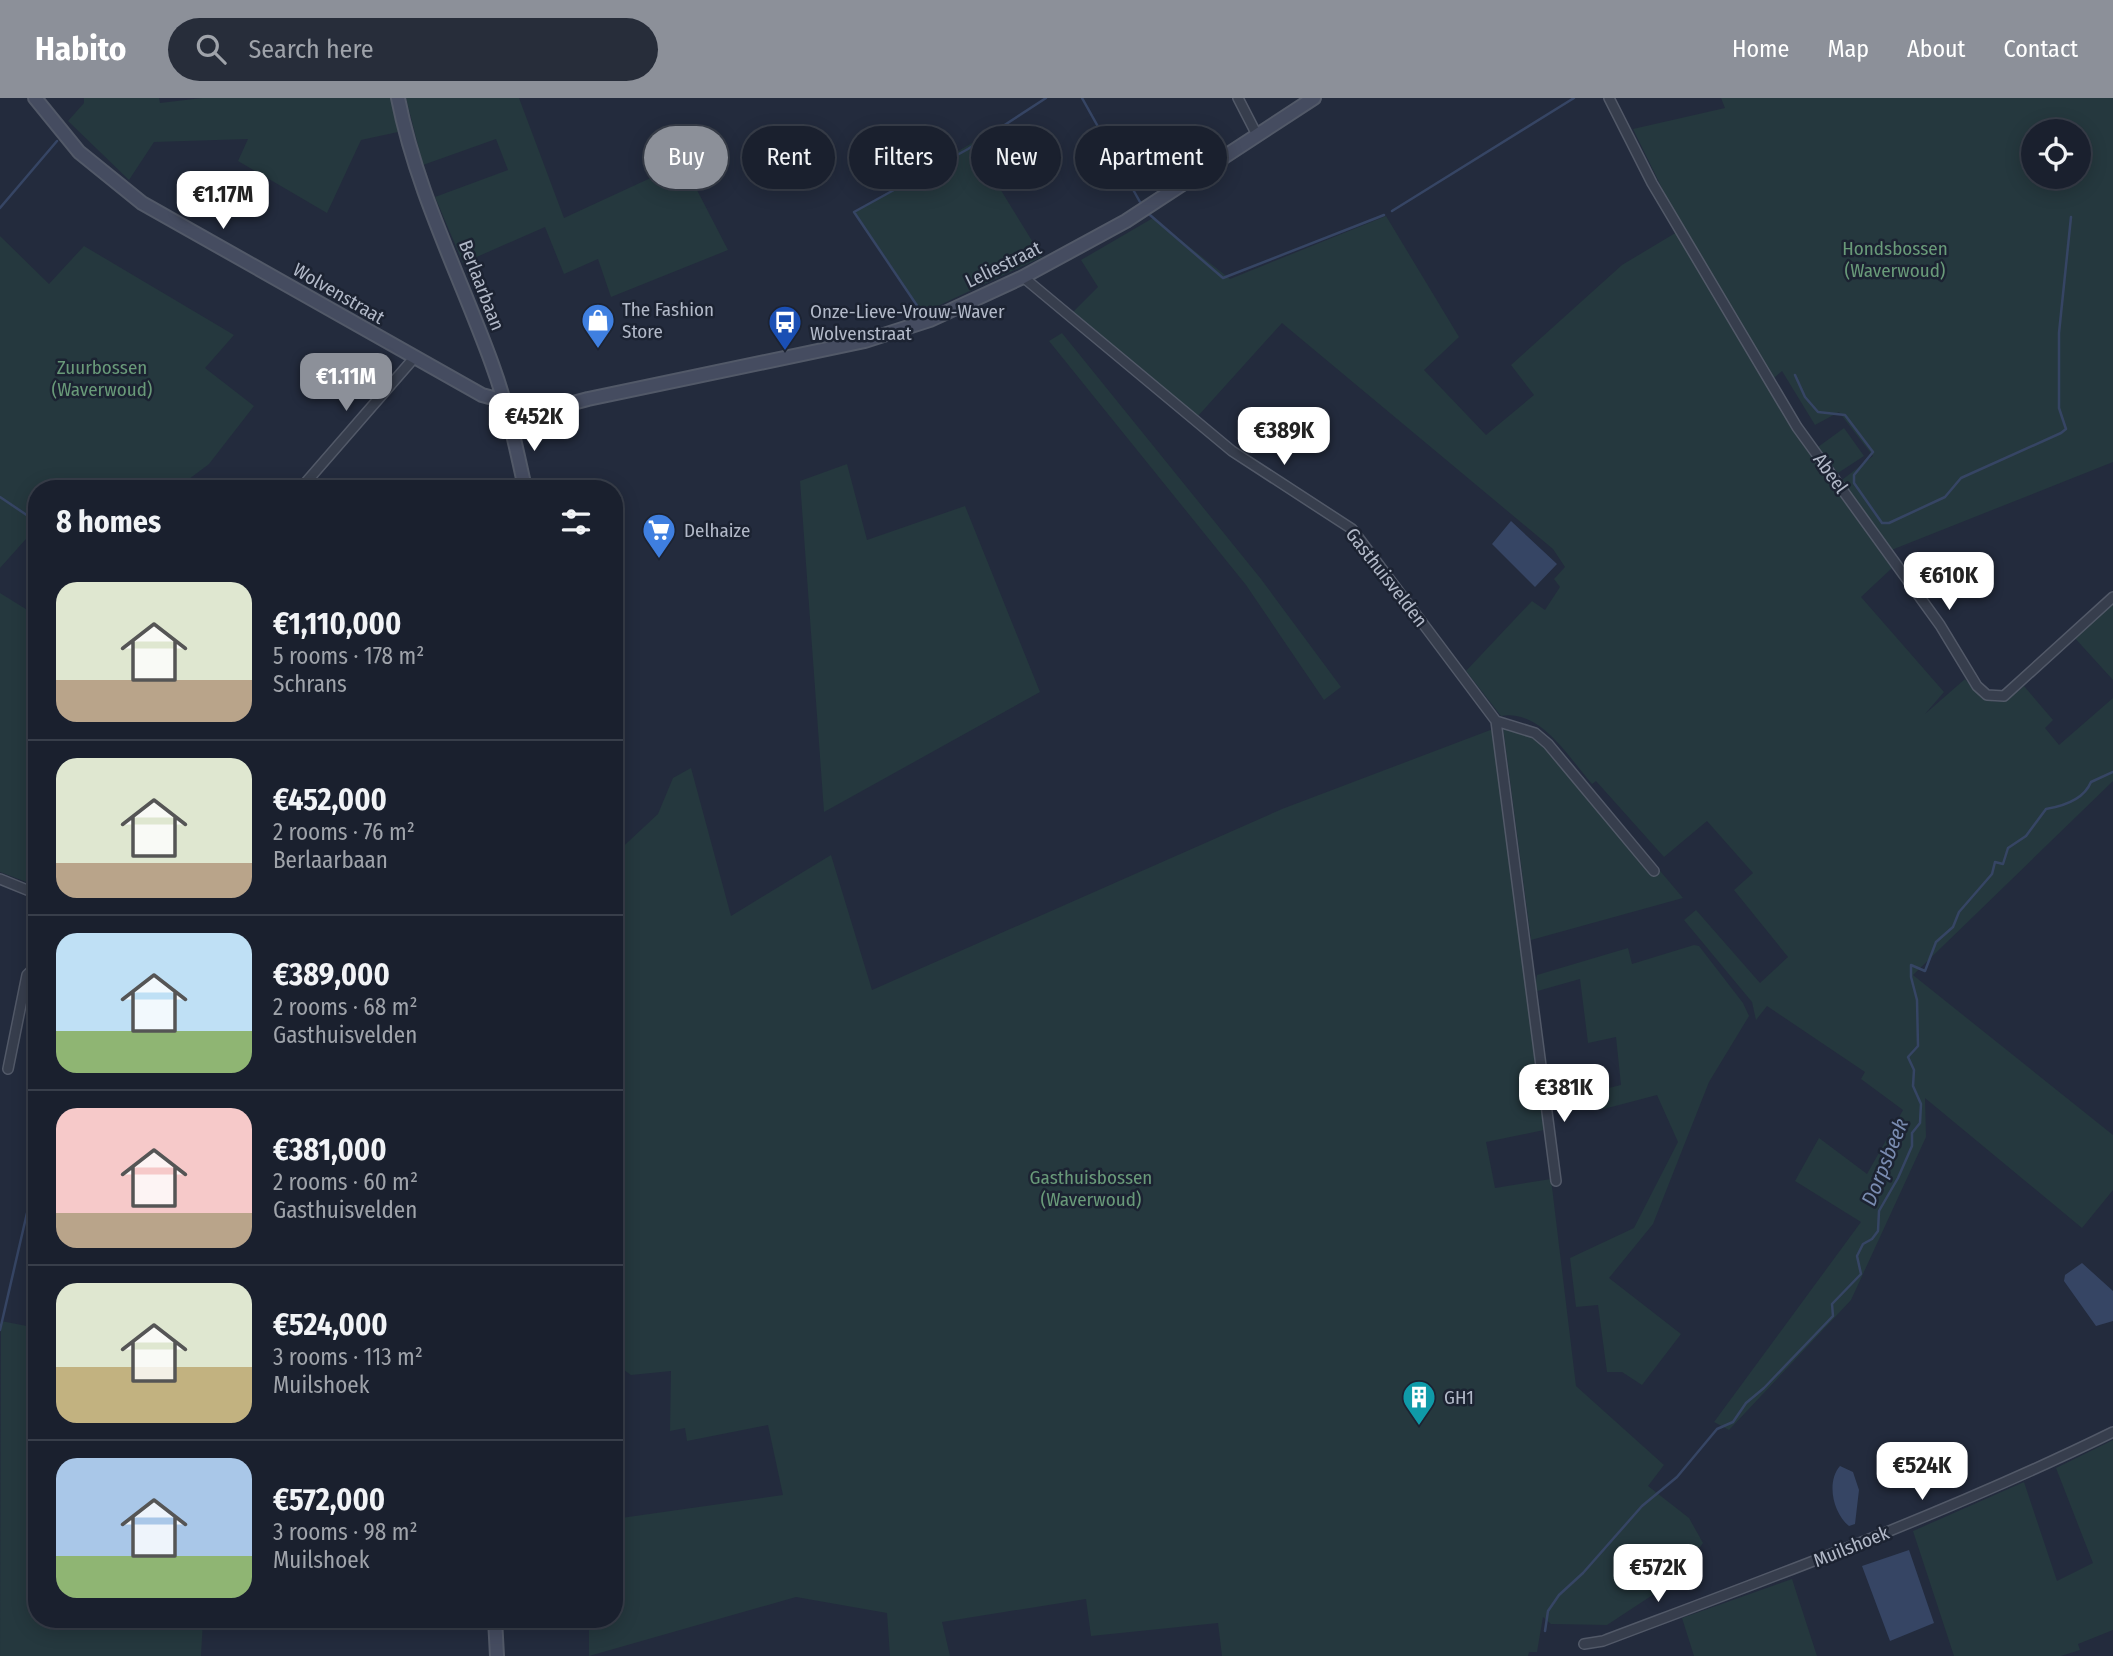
<!DOCTYPE html>
<html lang="en">
<head>
<meta charset="utf-8">
<style>
	:root { --surface:#1a202e; --page:#272d3a; --text:#f1f3f6; --muted:#9fa3aa; --line:#383e4a; --accent:#8c9099 }
	body { margin:0; font-family:"Fira Sans Condensed",sans-serif; background:var(--page); color:var(--text); height:100vh; display:flex; flex-direction:column; font-size:26px; white-space:nowrap }
	* { box-sizing:border-box; margin:0 }
	p { font-size:23px; color:var(--muted) }
	.icon { flex:none; width:38px; height:38px; fill:none; stroke:currentColor; stroke-width:2; stroke-linecap:round; stroke-linejoin:round }
	.map { position:relative; flex:1; overflow:hidden }
	.drawer { position:absolute; left:28px; top:382px; width:595px; height:1148px; display:flex; flex-direction:column; background:var(--surface); border-radius:28px; box-shadow:0 4px 18px #0003,0 0 0 2px var(--line) }
	.drawer>* { flex:none }
	.top-card { position:absolute; left:644px; top:28px; width:665px; height:63px; display:flex; gap:14px }
	.buttons { position:absolute; left:2021px; top:21px; display:grid; gap:14px }
	.buttons a { display:grid; place-items:center; width:70px; height:70px; border-radius:50%; background:var(--surface); box-shadow:0 4px 18px #0003,0 0 0 2px var(--line); font-size:35px }
	.price { position:absolute; translate:-50% -60px; padding:0 16px; border-radius:14px; background:#fff; color:#222; font-size:23px; line-height:46px; filter:drop-shadow(0 2px 4px #0008) }
	.price::after { content:''; position:absolute; left:50%; top:42px; width:21px; height:16px; margin-left:-10px; background:inherit; clip-path:polygon(0 0,100% 0,50% 100%) }
	.price.on { background:var(--accent); color:#fff }
	ul { padding:0; list-style:none }
	li { display:flex; align-items:center; gap:21px; height:175px; padding:0 28px }
	li+li { border-top:2px solid var(--line) }
	li span { display:grid; place-items:center; flex:none; width:196px; height:140px; border-radius:21px; color:#555 }
	li>.icon { margin-inline-start:auto }
	span .icon { width:84px; height:84px; fill:#fffc; stroke-width:1 }
	li b { font-size:30px }
	h2 { display:flex; justify-content:space-between; align-items:center; height:84px; padding:0 28px; font-size:30px }
	.chip { padding:0 24px; border-radius:32px; background:var(--surface); box-shadow:0 4px 18px #0003,0 0 0 2px var(--line); font-size:24px; line-height:63px }
	.chip.on { background:var(--accent); color:#fff }
	header { display:flex; align-items:center; gap:42px; box-sizing:border-box; height:98px; padding:0 35px; background:var(--accent); color:#fff }
	header strong { font-size:33px }
	nav { display:flex; gap:38px; margin-inline-start:auto; font-size:24px }
	.search { width:490px; height:63px; background:var(--page); display:flex; align-items:center; gap:18px; box-sizing:border-box; padding:0 24px; border-radius:38px; color:var(--muted); font-size:26px }
	.map>svg:first-child { display:block }
	.green { fill:#25383e; fill-rule:evenodd }
	.water { fill:#364564 }
	.lines { fill:none; stroke-linecap:round; stroke-linejoin:round }
	.stream { stroke:#364564; stroke-width:2.5 }
	.street-casing { stroke:#525968; stroke-width:12 }
	.secondary-casing { stroke:#525968; stroke-width:16 }
	.street { stroke:#373e4d; stroke-width:9 }
	.secondary { stroke:#454c60; stroke-width:12 }
	.labels { text-anchor:middle; stroke-width:5; stroke-linejoin:round; paint-order:stroke }
	.park-label { font-size:19px; fill:#699a79; stroke:#1c2332 }
	.street-label { font-size:19px; fill:#b2b9c8; stroke:#1c2332 }
	.poi-label { font-size:19px; fill:#b2b9c8; stroke:#1c2332; text-anchor:start }
	.water-label { font-size:21px; font-style:italic; fill:#7a8cb1; stroke:#1c2332 }
</style>
</head>
<body>
<header>
<strong>Habito</strong>
<div class="search"><svg class="icon" aria-label="search" viewBox="0 0 24 24"><circle cx="10" cy="10" r="6"/><path d="M15 15l6 6"/></svg>Search here</div>
<nav><a>Home</a><a>Map</a><a>About</a><a>Contact</a></nav>
</header>
<div class="map">
<svg width="2113" height="1558" viewBox="0 0 2113 1558">
	<rect width="100%" height="100%" fill="#232b3d"/>
	<path class="green" d="M84,0H159L160,5L202,0H391L398,34L361,42L327,115L238,63L248,41L154,44L129,82L68,23L84,5Z
		M406,0H519L564,120L683,65L728,152L611,199L598,161L564,176L545,129L463,165L435,99L508,72L496,41L423,67Z
		M1721,0H2113V364L1889,453L1842,382L1873,358L1839,314L1815,327L1782,273L1767,286L1809,355L1892,470L1861,499L1944,594L1925,616L1965,581C1988,607 1997,612 2024,588L2053,622L2045,630L2059,647L2113,600V683L1913,877L2113,1037V1092L2082,1130L1925,1000L1926,1039L1851,1202L1729,1332L1714,1324L1861,1124L1795,1083L1819,1040L1867,1076L1903,1012L1861,981L1865,974L1767,908L1756,922L1752,904L1684,822L1696,812L1760,885L1788,859L1734,792L1753,775L1707,723L1664,759L1596,683L1592,686C1569,660 1541,611 1501,618L1466,573L1532,503L1545,512L1560,489L1554,481L1565,469L1553,451L1282,225L1198,318L1071,216L1098,189L1081,162L1153,120L1230,181L1386,118L1459,239L1424,272L1486,337L1534,297L1511,267L1622,167L1682,131L1633,31L1725,10ZM2034,33H2079V79H2034Z
		M972,45L1042,159L923,215L855,114Z
		M0,138L49,186L84,148L234,237L205,270L254,308L209,366L177,390H106L100,387L97,390H37V433L34,432L0,470Z
		M1062,235L1261,481L1341,589L1324,602L1246,487L1049,243Z
		M1844,330L1864,358L1838,375L1818,349Z
		M847,366L867,442L965,408L1040,594L824,714L800,383Z
		M0,495L37,518V788L0,774Z
		M2113,502V582L2073,538Z
		M1503,629L1528,630L1562,670L1600,702L1683,800L1531,842Z
		M1493,631L1544,1032L1486,1044L1495,1090L1551,1081L1576,1288L1664,1367L1648,1388L1689,1420L1703,1445L1677,1481L1607,1527L1551,1526L1543,1519L1537,1554H1529L1528,1558H1222L1218,1525L1091,1538L1086,1501L942,1524L950,1558H890L887,1515L796,1499L589,1558V1521H614V1421L783,1397L768,1327L687,1343L685,1330L670,1333L671,1273L631,1277L614,1265V757L658,716L673,680L691,670L731,818L831,757L872,892L1282,711Z
		M1694,847L1699,848L1743,905L1749,918L1709,984L1653,1126L1609,1180L1681,1236L1642,1287L1622,1274H1607L1598,1207L1576,1209L1570,1160L1634,1130L1678,1044L1657,997L1600,1012L1597,993L1621,987L1616,939L1588,945L1580,881L1534,894L1537,877L1628,850L1632,866Z
		M1,1223L37,1230V1521H203L201,1558H0Z
		M2113,1342V1532L2078,1546L2080,1552L2061,1558H1954L1913,1433L2024,1384L2057,1483L2093,1465L2056,1370Z
		M1792,1481L1817,1558H1694L1682,1520Z"/>
	<path class="water" d="M1511,423L1557,466L1535,489L1492,446Z
		M2082,1165L2113,1193V1223L2096,1228L2064,1183L2065,1177Z
		M1840,1368L1853,1374L1859,1392L1855,1426L1849,1428C1833,1415 1826,1384 1840,1368Z
		M1909,1452L1934,1525L1890,1543L1862,1468Z"/>
	<g class="lines">
		<path class="stream" d="M1082,0L1140,104
			M0,110L57,43
			M1392,113L1574,0
			M1150,117L1223,180L1384,117
			M922,215L854,114L968,51L1046,0
			M1795,277L1805,299L1818,314L1845,317L1873,354L1854,377V385L1882,425H1889L1945,399L1961,380L2061,335L2066,331L2059,310V235L2071,119
			M0,399L37,424
			M29,1104L37,1053
			M0,1232L27,1115
			M1545,1533L1548,1513L1559,1497L1583,1475L1642,1408L1677,1379L1717,1331L1733,1324L1746,1305L1764,1290L1833,1218L1832,1206L1861,1176L1857,1158L1863,1146L1872,1141L1878,1133L1879,1113L1898,1080L1912,1048V1035L1920,1025L1921,1006L1913,988L1914,972L1908,959L1918,948L1917,902L1911,879V867L1925,873L1936,844L1953,829L1959,814L1992,776L1995,764L2003,766L2008,750L2026,738L2046,711C2064,708 2084,701 2091,684L2113,674"/>
		<defs>
			<path id="street" d="M1238,0L1257,37
				M1609,0L1652,85L1797,329L1940,527L1977,588L1987,597L2004,598L2113,499
				M1023,179L1232,353L1352,431L1496,623L1556,1083
				M301,390L414,260
				M1496,623L1535,635L1548,646L1654,773
				M0,781L37,796
				M8,971L27,877L37,867
				M1584,1546L1603,1543C1775,1478 1948,1415 2113,1334"/>
			<path id="secondary" d="M35,0L79,54L142,105L482,297L504,303
				M398,0C416,92 460,178 492,266C507,307 516,348 525,390
				M511,326L547,312L588,301L865,243L930,222L1023,179L1126,123L1314,0
				M495,1521L497,1558"/>
		</defs>
		<use href="#street" class="street-casing"/>
		<use href="#secondary" class="secondary-casing"/>
		<use href="#street" class="street"/>
		<use href="#secondary" class="secondary"/>
	</g>
	<defs>
		<symbol id="shop-pin" viewBox="-11 -11 22 30"><path d="M0 17L-7.5 6A9.5 9.5 0 1 1 7.5 6Z" fill="#3f7fe0" stroke="#1c2332"/><path d="M-5-2.5h2.3a2.7 3.5 0 0 1 5.4 0H5L5.5 6h-11ZM-1.5-2.5h3a1.5 2.3 0 0 0-3 0Z" fill="#fff"/></symbol>
		<symbol id="bus-pin" viewBox="-11 -11 22 30"><path d="M0 17L-7.5 6A9.5 9.5 0 1 1 7.5 6Z" fill="#1a4fb4" stroke="#1c2332"/><path d="M-5-6H5V4H4V6H2V4H-2V6H-4V4H-5ZM-3.5-4V0h7V-4ZM-3.5 1.2v1.5H-2V1.2ZM2 1.2v1.5H3.5V1.2Z" fill="#fff"/></symbol>
		<symbol id="supermarket-pin" viewBox="-11 -11 22 30"><path d="M0 17L-7.5 6A9.5 9.5 0 1 1 7.5 6Z" fill="#3f7fe0" stroke="#1c2332"/><path d="M-6-5.5h2.5l.6 2H6L4.5 2H-2.5L-4.4-4H-6ZM-1.5 3.2a1.3 1.3 0 1 0 .1 0ZM3 3.2a1.3 1.3 0 1 0 .1 0Z" fill="#fff"/></symbol>
		<symbol id="building-pin" viewBox="-11 -11 22 30"><path d="M0 17L-7.5 6A9.5 9.5 0 1 1 7.5 6Z" fill="#0f9aa8" stroke="#1c2332"/><path d="M-4-6H4V6H1V3H-1V6H-4ZM-2.5-4.3h1.7v1.8h-1.7ZM.8-4.3h1.7v1.8H.8ZM-2.5-1h1.7V.8h-1.7ZM.8-1h1.7V.8H.8Z" fill="#fff"/></symbol>
	</defs>
	<g fill-rule="evenodd">
		<use href="#shop-pin" x="579" y="203" width="38" height="52"/>
		<use href="#bus-pin" x="766" y="205" width="38" height="52"/>
		<use href="#supermarket-pin" x="640" y="413" width="38" height="52"/>
		<use href="#building-pin" x="1400" y="1280" width="38" height="52"/>
	</g>
	<g class="labels">
		<g class="park-label">
			<text x="1895" y="157">Hondsbossen<tspan x="1895" dy="22">(Waverwoud)</tspan></text>
			<text x="102" y="276">Zuurbossen<tspan x="102" dy="22">(Waverwoud)</tspan></text>
			<text x="1091" y="1086">Gasthuisbossen<tspan x="1091" dy="22">(Waverwoud)</tspan></text>
		</g>
		<g class="street-label">
			<text transform="translate(1003 166) rotate(-26)" y="7">Leliestraat</text>
			<text transform="translate(482 187) rotate(69)" y="7">Berlaarbaan</text>
			<text transform="translate(339 195) rotate(30)" y="7">Wolvenstraat</text>
			<text transform="translate(1831 375) rotate(54)" y="7">Abeel</text>
			<text transform="translate(1387 479) rotate(52)" y="7">Gasthuisvelden</text>
			<text transform="translate(1851 1448) rotate(-22)" y="7">Muilshoek</text>
		</g>
		<g class="poi-label">
			<text x="622" y="218">The Fashion<tspan x="622" dy="22">Store</tspan></text>
			<text x="810" y="220">Onze-Lieve-Vrouw-Waver<tspan x="810" dy="22">Wolvenstraat</tspan></text>
			<text x="684" y="439">Delhaize</text>
			<text x="1444" y="1306">GH1</text>
		</g>
		<g class="water-label">
			<text transform="translate(1885 1064) rotate(-68)" y="7">Dorpsbeek</text>
		</g>
	</g>
</svg>
<div class="buttons">
<a><svg class="icon" aria-label="locate" viewBox="0 0 24 24"><circle cx="12" cy="12" r="6"/><path d="M12 2v4M12 18v4M2 12h4M18 12h4"/></svg></a>
</div>
<b class="price" style="left:223px;top:133px">€1.17M</b>
<b class="price on" style="left:346px;top:315px">€1.11M</b>
<b class="price" style="left:534px;top:355px">€452K</b>
<b class="price" style="left:1284px;top:369px">€389K</b>
<b class="price" style="left:1949px;top:514px">€610K</b>
<b class="price" style="left:1564px;top:1026px">€381K</b>
<b class="price" style="left:1922px;top:1404px">€524K</b>
<b class="price" style="left:1658px;top:1506px">€572K</b>
<div class="top-card">
<a class="chip on">Buy</a>
<a class="chip">Rent</a>
<a class="chip">Filters</a>
<a class="chip">New</a>
<a class="chip">Apartment</a>
</div>
<section class="drawer">
<h2>8 homes<svg class="icon" aria-label="filters" viewBox="0 0 24 24"><path d="M4 7h16M4 17h16"/><circle cx="9" cy="7" r="2"/><circle cx="15" cy="17" r="2"/></svg></h2>
<ul>
<li><span style="background:linear-gradient(#dfe7d0 70%,#b9a48a 0)"><svg class="icon" aria-label="home" viewBox="0 0 24 24"><path d="M3 11l9-7 9 7M6 9v11h12V9"/></svg></span><div><b>€1,110,000</b><p>5 rooms · 178 m²</p><p>Schrans</p></div></li>
<li><span style="background:linear-gradient(#dfe7d0 75%,#b9a48a 0)"><svg class="icon" aria-label="home" viewBox="0 0 24 24"><path d="M3 11l9-7 9 7M6 9v11h12V9"/></svg></span><div><b>€452,000</b><p>2 rooms · 76 m²</p><p>Berlaarbaan</p></div></li>
<li><span style="background:linear-gradient(#bfe0f5 70%,#8fb573 0)"><svg class="icon" aria-label="home" viewBox="0 0 24 24"><path d="M3 11l9-7 9 7M6 9v11h12V9"/></svg></span><div><b>€389,000</b><p>2 rooms · 68 m²</p><p>Gasthuisvelden</p></div></li>
<li><span style="background:linear-gradient(#f6c9c9 75%,#b9a48a 0)"><svg class="icon" aria-label="home" viewBox="0 0 24 24"><path d="M3 11l9-7 9 7M6 9v11h12V9"/></svg></span><div><b>€381,000</b><p>2 rooms · 60 m²</p><p>Gasthuisvelden</p></div></li>
<li><span style="background:linear-gradient(#dfe7d0 60%,#c2b280 0)"><svg class="icon" aria-label="home" viewBox="0 0 24 24"><path d="M3 11l9-7 9 7M6 9v11h12V9"/></svg></span><div><b>€524,000</b><p>3 rooms · 113 m²</p><p>Muilshoek</p></div></li>
<li><span style="background:linear-gradient(#a9c7e8 70%,#8fb573 0)"><svg class="icon" aria-label="home" viewBox="0 0 24 24"><path d="M3 11l9-7 9 7M6 9v11h12V9"/></svg></span><div><b>€572,000</b><p>3 rooms · 98 m²</p><p>Muilshoek</p></div></li>
</ul>
</section>
</div>
</body>
</html>
